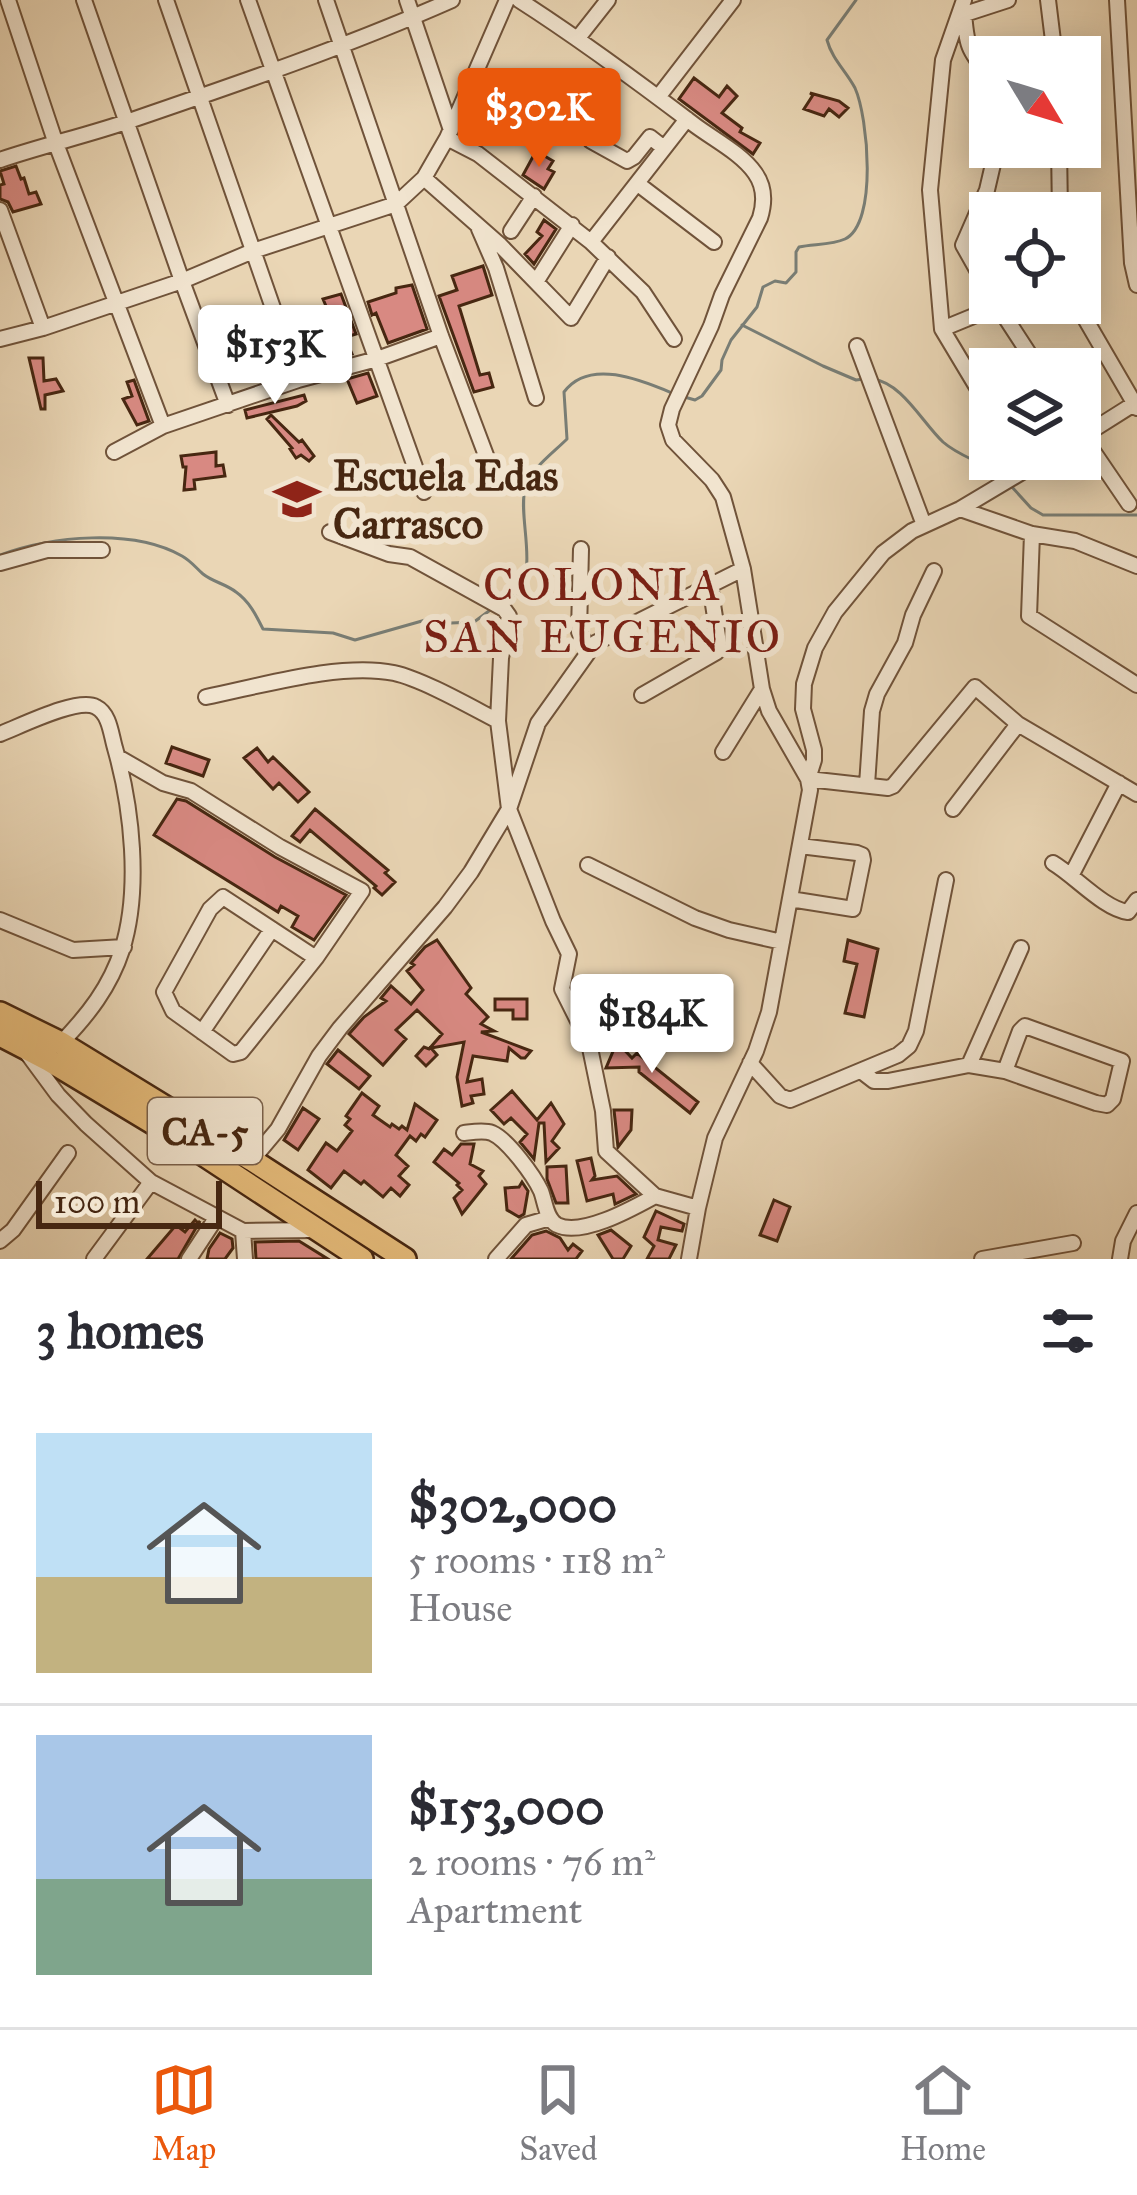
<!DOCTYPE html>
<html lang="en">
<head>
<meta charset="utf-8">
<style>
	:root { --surface:#fff; --page:#f7f7f7; --text:#2b2b33; --muted:#7c7c81; --line:#e1e1e2; --accent:#ea580c }
	body { margin:0; font-family:"IM FELL Great Primer",serif; background:var(--page); color:var(--text); height:100vh; display:flex; flex-direction:column; font-size:45px; white-space:nowrap }
	* { box-sizing:border-box; margin:0 }
	p { font-size:39px; color:var(--muted) }
	.icon { flex:none; width:66px; height:66px; fill:none; stroke:currentColor; stroke-width:2; stroke-linecap:round; stroke-linejoin:round }
	.map { position:relative; height:1259px; overflow:hidden }
	.side { display:flex; flex-direction:column; background:var(--surface); flex:1 }
	.side>* { flex:none }
	.needle { width:78px; rotate:128deg }
	.controls { position:absolute; left:969px; top:36px; display:grid; gap:24px }
	.controls a { display:grid; place-items:center; width:132px; height:132px; border-radius:0px; background:var(--surface); box-shadow:0 6px 30px #0003; font-size:60px }
	.scale { position:absolute; left:36px; bottom:30px; width:186px; box-sizing:border-box; padding-left:12px; border:6px solid #472711; border-top:0; font-size:33px; line-height:42px; white-space:nowrap; color:#472711; -webkit-text-stroke:9px #f1e4cf; paint-order:stroke }
	.price { position:absolute; translate:-50% -102px; padding:0 27px; border-radius:12px; background:#fff; color:#222; font-size:39px; line-height:78px; filter:drop-shadow(0 3px 6px #0008) }
	.price::after { content:''; position:absolute; left:50%; top:72px; width:36px; height:27px; margin-left:-18px; background:inherit; clip-path:polygon(0 0,100% 0,50% 100%) }
	.price.active { background:var(--accent); color:#fff }
	ul { padding:0; list-style:none }
	li { display:flex; align-items:center; gap:36px; height:300px; padding:0 36px }
	li+li { border-top:3px solid var(--line) }
	li span { display:grid; place-items:center; flex:none; width:336px; height:240px; border-radius:0px; color:#555 }
	li>.icon { margin-inline-start:auto }
	span .icon { width:144px; height:144px; fill:#fffc; stroke-width:1 }
	li b { font-size:51px }
	h2 { display:flex; justify-content:space-between; align-items:center; height:144px; padding:0 36px; font-size:51px }
	.dock { display:flex; justify-content:space-around; align-items:center; height:168px; border-top:3px solid var(--line); background:var(--surface); font-size:33px; color:var(--muted) }
	.dock a { display:grid; justify-items:center; gap:6px }
	.dock .active { color:var(--accent) }
	.map>svg:first-child { display:block }
	.lines { fill:none; stroke-linecap:round; stroke-linejoin:round }
	.stream { stroke:#797d74; stroke-width:3 }
	.building { fill:#d88982; stroke:#472711; stroke-width:3 }
	.minor-casing { stroke:#70533a; stroke-width:18 }
	.highway-casing { stroke:#472711; stroke-width:26 }
	.minor { stroke:#f1e4cf; stroke-width:14 }
	.highway { stroke:#e5bb7a; stroke-width:21 }
	.labels { text-anchor:middle; stroke-width:12; stroke-linejoin:round; paint-order:stroke }
	.shield { fill:#f1e4cf; stroke:#7a604a; stroke-width:3 }
	.shield-label { font-size:39px; font-weight:bold; fill:#472711 }
	.poi-label { font-size:42px; font-weight:bold; fill:#472711; stroke:#f1e4cf; text-anchor:start }
	.neighbourhood-label { font-size:45px; letter-spacing:3px; fill:#7a1f14; stroke:#f1e4cf }
</style>
</head>
<body>
<div class="map">
<svg width="1137" height="1259" viewBox="0 0 1137 1259">
	<rect width="100%" height="100%" fill="#ead6b5"/>
	<filter id="stains"><feTurbulence type="fractalNoise" baseFrequency=".00167" numOctaves="4"/><feColorMatrix values="0 0 0 0 .2 0 0 0 0 .09 0 0 0 0 .02 0 0 0 .5 -.17"/></filter>
	<radialGradient id="worn" r=".72"><stop offset=".6" stop-color="#630" stop-opacity="0"/><stop offset="1" stop-color="#630" stop-opacity=".3"/></radialGradient>
	<g class="lines">
		<path class="stream" d="M742,325L823,366L856,380L864,379
			M873,379C902,383 922,422 943,442C960,457 983,462 1001,476
			M681,396L695,400L702,396L721,370L722,360L731,340L757,307L763,287L775,281L786,283L796,272V252L799,247C813,244 832,245 845,239C878,223 868,117 855,88C846,71 832,59 827,40L856,0
			M1012,487L1031,508L1043,515H1137
			M0,555C51,536 133,528 182,556C191,561 196,568 203,574C213,582 226,584 236,592C249,601 256,615 263,629L333,633L355,640L429,619L451,623L474,622L493,608
			M501,603C507,599 513,597 517,592C538,568 518,517 525,489C531,468 552,454 567,439L564,392C589,358 641,380 672,393"/>
	</g>
	<path class="building" d="M694,78L719,97L727,86L737,96L722,113L742,128L740,132L760,143L753,154L679,99Z
		M810,93L839,101L848,108L839,117L829,109L824,116L804,109L813,95Z
		M527,103L554,121L540,139L531,133L536,127L516,115Z
		M536,151L553,161L548,169L554,172L544,189L523,175Z
		M16,166L21,179L24,178L29,194L36,192L41,204L13,212L8,202L0,199V185L4,184L0,171Z
		M544,220L556,229L534,264L525,254L542,236L537,232Z
		M483,266L492,295L459,306L480,375L489,373L493,387L474,392L439,296L457,290L452,276Z
		M412,285L427,329L388,343L376,313L372,315L368,302L396,293V288Z
		M341,294L356,334L340,339L323,299Z
		M261,308L274,347L267,349L263,339L253,343L247,328L253,326L248,313Z
		M347,342L352,354L307,366L305,357Z
		M29,358H43L44,381L56,379L63,391L45,395V409H41Z
		M368,373L377,396L357,403L347,379Z
		M134,380L149,421L137,425L123,399L132,396L127,382Z
		M304,395L306,401L297,406L247,418L245,410Z
		M271,415L299,442L302,440L314,456L309,461L301,455L296,458L290,449L292,448L267,419Z
		M216,452V466L223,465L225,476L194,480L195,489L184,490L186,467H183L181,456Z
		M172,747L209,760L203,776L166,763Z
		M257,748L268,762L273,757L309,792L298,802L279,783L273,789L244,758Z
		M177,799L186,801L275,857L346,895L314,940L292,927L298,916L281,906L278,912L154,835Z
		M315,809L388,870L385,873L395,882L382,895L374,888L376,886L310,830L300,842L292,836Z
		M437,940L471,988L466,994L488,1017L481,1024L494,1031L481,1032L531,1051L525,1058H521L509,1048L507,1061L473,1056L467,1082L482,1079L484,1094L471,1096L473,1103L462,1106L457,1077L464,1042L431,1048L437,1055L426,1066L416,1056L424,1047L429,1049L442,1034L417,1010L396,1030L406,1039L383,1065L349,1034L364,1017L386,1001L381,998L391,986L411,1004L423,990L407,971L414,965L411,963L425,947Z
		M848,940L878,949L864,1017L845,1013L857,964L844,961Z
		M495,999H527V1019H513V1010H495Z
		M617,1042L632,1058L637,1053L698,1102L690,1113L639,1072V1067L606,1068Z
		M338,1050L370,1076L359,1089L327,1064Z
		M512,1091L537,1120L551,1103L564,1124L552,1141L559,1148L546,1162L544,1123H539L534,1159L520,1142L527,1134L511,1118L504,1124L491,1110Z
		M362,1093L379,1106L373,1115L390,1127L392,1124L399,1129L402,1126L407,1130L415,1104L437,1120L425,1137L421,1134L416,1141L410,1136L396,1155L408,1166L399,1176L409,1185L400,1196L391,1188L383,1197L364,1181L361,1184L344,1171L331,1188L308,1170L326,1143L337,1151L352,1131L345,1125L350,1119L346,1116Z
		M303,1108L319,1119L298,1150L284,1140Z
		M614,1110H632L631,1130L618,1147Z
		M461,1144H474L470,1164L483,1171L479,1176L486,1184L462,1214L454,1198L462,1190L457,1185L459,1183L434,1162L444,1149L452,1155Z
		M591,1158L595,1176L592,1180L617,1176L636,1194L615,1204L613,1194L587,1201L577,1161Z
		M566,1166L568,1203H556L547,1179V1167Z
		M522,1182L528,1191L524,1214L519,1217L507,1210L505,1188L519,1187Z
		M774,1200L790,1207L777,1241L760,1235Z
		M656,1211L684,1224L682,1231L661,1227L658,1240L676,1245L669,1259H647L654,1246L644,1237Z
		M195,1220L198,1223L200,1221L178,1259H147L176,1225L185,1232Z
		M611,1230L631,1246L623,1259H613L598,1235Z
		M546,1231L560,1238L568,1250L573,1244L582,1251L576,1259H511L532,1235Z
		M220,1233L232,1239L233,1248L225,1259H207L209,1249Z
		M299,1241L328,1259H256L255,1242Z"/>
	<g class="lines">
		<defs>
			<path id="minor" d="M8,0L55,141L163,426
				M84,0L182,281L228,405
				M166,0L298,380
				M248,0L424,492
				M326,0L441,336L490,466
				M407,0L451,130
				M519,0C580,39 638,82 696,126C715,140 742,154 755,173C765,187 765,202 760,218L722,295L711,326L672,409L668,425L673,440L712,480L723,497L743,569L762,689L769,711L808,779
				M964,0L943,60L930,190L942,329L990,409
				M1048,0L1055,57
				M1117,0L1132,263L1137,285
				M964,11C966,44 968,51 990,76
				M965,14L1008,0
				M578,38L608,0
				M659,96L733,0
				M447,138L478,154L591,242L643,292L674,339
				M591,141L627,161L634,157L650,137L664,148
				M1059,147L1060,213
				M0,160C44,145 89,135 132,120C240,83 348,46 452,0
				M424,178L499,244L571,318L608,257
				M638,184L714,242
				M0,210L43,328
				M479,229L496,268L536,398
				M511,231L534,196
				M591,242L687,119
				M536,282L572,225
				M990,293L963,245L987,190L997,147
				M996,303L1039,369
				M1076,303L1137,408
				M942,329L998,306
				M0,339L43,328L182,281L253,251L396,204L424,178L447,138L507,0
				M857,346L924,525
				M1080,432L1129,504
				M1080,438L1137,402
				M114,452L163,426L298,380L377,359L441,336
				M960,509L1032,534L1075,541L1137,566
				M330,532L389,554L410,557L504,609L509,616L501,658L498,721L509,809L553,921L569,954L562,989L589,1043L603,1111L606,1151L655,1196L698,1208
				M1032,534L1029,616L1137,685
				M581,549L579,632L589,650
				M0,563L47,550H102
				M642,695L717,652L719,643L710,585
				M206,697C261,686 340,662 394,673C422,679 471,707 498,721
				M0,734C21,726 78,697 96,707C110,714 111,735 115,748C132,808 141,890 122,950C110,987 88,1015 61,1043
				M723,752L762,689
				M118,757L163,783L191,791L280,847L362,891L316,958L241,1052L233,1054L173,1011L164,992L210,909L223,897L316,958
				M808,779L888,788L893,786L975,687L1018,724L1137,794
				M867,785L872,711L877,694L905,643L913,615L934,571
				M953,809L1018,724
				M1053,863C1075,876 1104,909 1128,912L1137,900
				M588,865L695,918L729,930L782,942
				M1072,874L1119,783
				M790,899L853,909L863,860L862,855L857,853L800,846
				M0,920L73,950L124,947
				M1025,1026L1122,1061L1113,1099L1107,1105L1096,1103L1005,1071L1020,1031Z
				M202,1032L272,929
				M27,1053L58,1095L86,1124L151,1182L243,1231L315,1230
				M750,1063L780,1096L790,1100L898,1055L909,1046L916,1031L946,880
				M969,1065L1021,948
				M861,1071L874,1081H888L969,1065L1005,1071
				M464,1133C473,1132 484,1130 492,1133C508,1140 534,1176 541,1191C545,1201 546,1219 557,1225C582,1237 633,1208 655,1196
				M252,1160L278,1129L319,1056L340,1028L445,907L471,872L509,809L538,723L595,643L743,569
				M243,1231L245,1259
				M0,1241L13,1230L68,1153
				M94,1259L151,1182
				M189,1259L216,1218
				M496,1259L526,1225L550,1218
				M689,1259L698,1208L715,1138L756,1051L769,1012L810,790L808,779L814,760V750L803,709L804,684L815,648L835,612L883,553L912,531L960,509L1044,459
				M982,1259L1073,1243
				M1120,1259L1123,1241L1137,1213"/>
			<path id="highway" d="M0,1013L61,1043L252,1160L405,1259
				M0,1035L50,1061L181,1140L362,1259"/>
		</defs>
		<use href="#minor" class="minor-casing"/>
		<use href="#highway" class="highway-casing"/>
		<use href="#minor" class="minor"/>
		<use href="#highway" class="highway"/>
	</g>
	<defs>
		<symbol id="school-bare" viewBox="-9 -9 18 18"><path d="M0-5L7-2L0 1L-7-2ZM-4 1L0 2.5L4 1V4Q0 6-4 4Z" fill="#8f2418" stroke="#f1e4cf" stroke-width="2.5" paint-order="stroke"/></symbol>
	</defs>
	<g fill-rule="evenodd">
		<use href="#school-bare" x="264" y="466" width="66" height="66"/>
	</g>
	<g class="labels">
		<rect class="shield" x="148" y="1098" width="114" height="66" rx="9"/>
		<g class="shield-label">
			<text x="205" y="1145">CA-5</text>
		</g>
		<g class="poi-label">
			<text x="333" y="490">Escuela Edas<tspan x="333" dy="48">Carrasco</tspan></text>
		</g>
		<g class="neighbourhood-label">
			<text x="603" y="600">COLONIA<tspan x="603" dy="52">SAN EUGENIO</tspan></text>
		</g>
	</g>
	<rect width="100%" height="100%" filter="url(#stains)"/>
	<rect width="100%" height="100%" fill="url(#worn)"/>
</svg>
<div class="controls">
<a><svg class="needle" viewBox="-14 -14 28 28"><path d="M0-13l5 13h-10z" fill="#e53935"/><path d="M0 13l5-13h-10z" fill="#7c7c81"/></svg></a>
<a><svg class="icon" aria-label="locate" viewBox="0 0 24 24"><circle cx="12" cy="12" r="6"/><path d="M12 2v4M12 18v4M2 12h4M18 12h4"/></svg></a>
<a><svg class="icon" aria-label="layers" viewBox="0 0 24 24"><path d="M12 4l9 5-9 5-9-5zM3 14l9 5 9-5"/></svg></a>
</div>
<div class="scale">100 m</div>
<b class="price active" style="left:539px;top:170px">$302K</b>
<b class="price" style="left:275px;top:407px">$153K</b>
<b class="price" style="left:652px;top:1076px">$184K</b>
</div>
<section class="side">
<h2>3 homes<svg class="icon" aria-label="filters" viewBox="0 0 24 24"><path d="M4 7h16M4 17h16"/><circle cx="9" cy="7" r="2"/><circle cx="15" cy="17" r="2"/></svg></h2>
<ul>
<li><span style="background:linear-gradient(#bfe0f5 60%,#c2b280 0)"><svg class="icon" aria-label="home" viewBox="0 0 24 24"><path d="M3 11l9-7 9 7M6 9v11h12V9"/></svg></span><div><b>$302,000</b><p>5 rooms · 118 m²</p><p>House</p></div></li>
<li><span style="background:linear-gradient(#a9c7e8 60%,#7fa58c 0)"><svg class="icon" aria-label="home" viewBox="0 0 24 24"><path d="M3 11l9-7 9 7M6 9v11h12V9"/></svg></span><div><b>$153,000</b><p>2 rooms · 76 m²</p><p>Apartment</p></div></li>
</ul>
</section>
<nav class="dock">
<a class="active"><svg class="icon" aria-label="map" viewBox="0 0 24 24"><path d="M3 6l6-2 6 2 6-2v14l-6 2-6-2-6 2zM9 4v14M15 6v14"/></svg>Map</a>
<a><svg class="icon" aria-label="saved" viewBox="0 0 24 24"><path d="M7 4h10v16l-5-4-5 4z"/></svg>Saved</a>
<a><svg class="icon" aria-label="home" viewBox="0 0 24 24"><path d="M3 11l9-7 9 7M6 9v11h12V9"/></svg>Home</a>
</nav>
</body>
</html>
